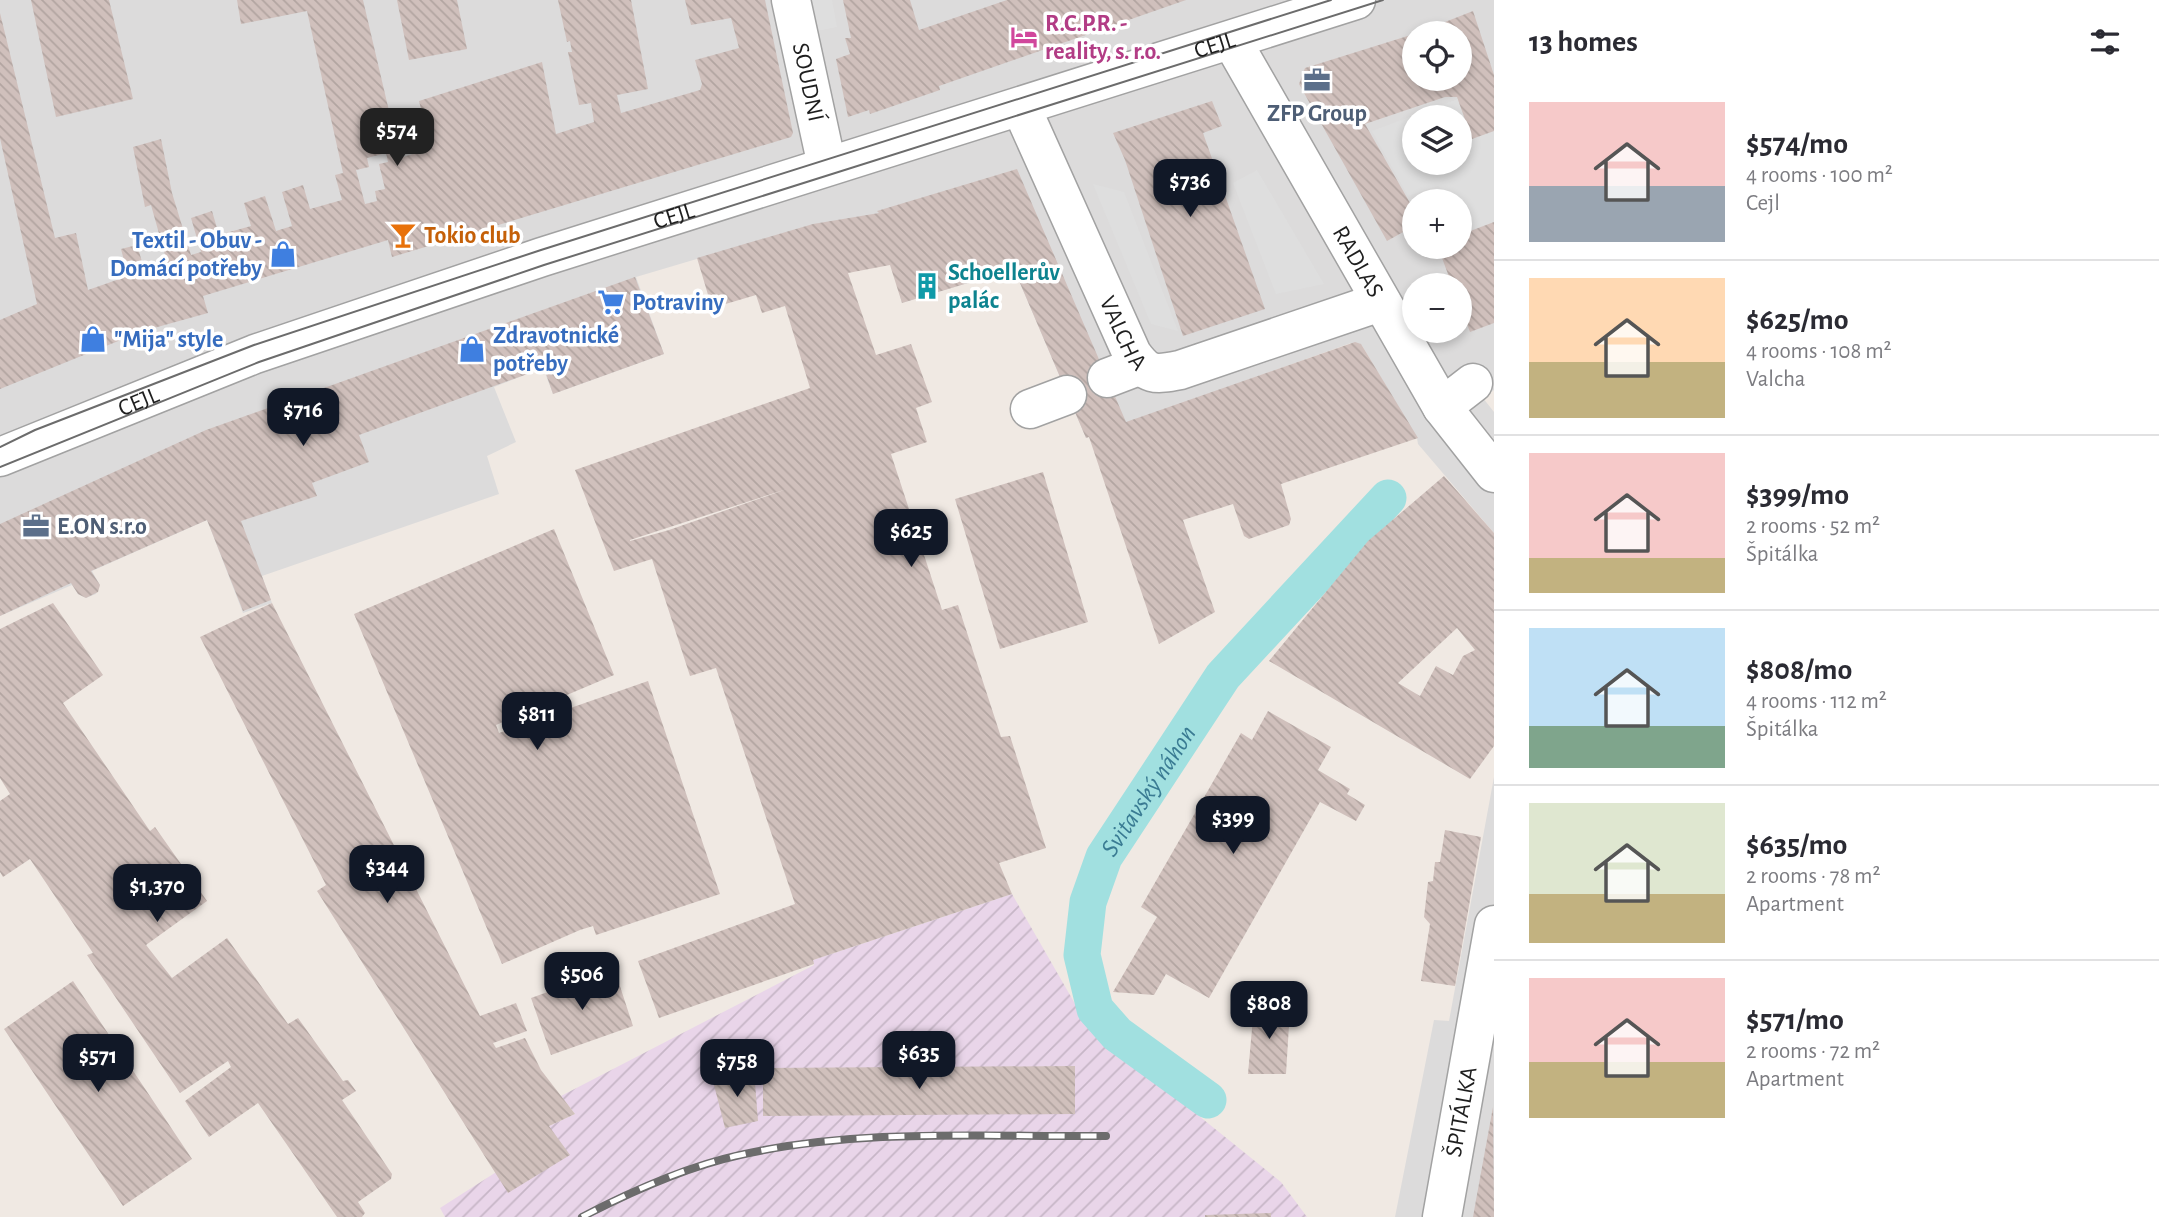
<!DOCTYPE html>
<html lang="en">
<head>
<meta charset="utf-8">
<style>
	:root { --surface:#fff; --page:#f2f2f3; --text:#2b2b33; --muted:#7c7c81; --line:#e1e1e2; --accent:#111827 }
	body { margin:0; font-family:"Alegreya Sans",sans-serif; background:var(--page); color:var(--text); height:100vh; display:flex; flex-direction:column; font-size:26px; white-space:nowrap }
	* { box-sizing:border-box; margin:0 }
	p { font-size:23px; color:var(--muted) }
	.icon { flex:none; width:38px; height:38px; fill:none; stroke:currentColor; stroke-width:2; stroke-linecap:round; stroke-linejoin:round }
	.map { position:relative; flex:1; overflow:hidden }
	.sheet { display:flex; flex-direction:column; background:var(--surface); width:665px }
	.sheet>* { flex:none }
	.tools { position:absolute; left:1402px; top:21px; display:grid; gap:14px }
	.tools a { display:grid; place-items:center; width:70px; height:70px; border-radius:50%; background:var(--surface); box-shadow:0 4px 10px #0003; font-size:35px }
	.price { position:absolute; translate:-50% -60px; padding:0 16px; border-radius:14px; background:var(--accent); color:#fff; font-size:23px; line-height:46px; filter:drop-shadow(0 2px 4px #0008) }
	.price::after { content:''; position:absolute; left:50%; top:42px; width:21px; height:16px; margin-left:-10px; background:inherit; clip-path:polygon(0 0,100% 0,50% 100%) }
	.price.active { background:#222; color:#fff }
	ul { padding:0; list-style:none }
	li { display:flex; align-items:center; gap:21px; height:175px; padding:0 35px }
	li+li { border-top:2px solid var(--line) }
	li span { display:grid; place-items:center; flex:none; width:196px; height:140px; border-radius:0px; color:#555 }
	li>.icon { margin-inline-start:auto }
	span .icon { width:84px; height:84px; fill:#fffc; stroke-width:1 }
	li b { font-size:30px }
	h2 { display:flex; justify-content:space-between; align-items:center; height:84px; padding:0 35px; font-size:30px }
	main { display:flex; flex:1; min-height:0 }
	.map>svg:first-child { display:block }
	.residential { fill:#dcdbdb; fill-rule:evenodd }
	.industrial { fill:url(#industrial-furrows) }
	.parking { fill:#dedede; fill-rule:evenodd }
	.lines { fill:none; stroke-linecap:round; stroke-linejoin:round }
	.canal { stroke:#a1e0e0; stroke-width:37 }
	.building { fill:url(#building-back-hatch); fill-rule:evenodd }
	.minor-casing { stroke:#a2a2a2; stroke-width:41 }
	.minor { stroke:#fff; stroke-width:38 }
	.tram { stroke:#6c6c6c; stroke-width:2 }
	.rail-casing { stroke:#6c6c6c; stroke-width:8 }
	.rail { stroke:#fff; stroke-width:5; stroke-dasharray:16; stroke-linecap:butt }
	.labels { text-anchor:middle; stroke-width:7; stroke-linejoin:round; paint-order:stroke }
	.hotel-label { font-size:24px; font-weight:bold; fill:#b23c85; stroke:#fff; text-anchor:start }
	.street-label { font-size:24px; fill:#1e1e1e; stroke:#fff }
	.service-label { font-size:24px; font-weight:bold; fill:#4e5e75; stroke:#fff }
	.food-label { font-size:24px; font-weight:bold; fill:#c56008; stroke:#fff; text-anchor:start }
	.shop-label { font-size:24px; font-weight:bold; fill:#366cbe; stroke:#fff; text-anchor:start }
	.culture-label { font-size:24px; font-weight:bold; fill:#0d838f; stroke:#fff; text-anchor:start }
	.water-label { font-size:26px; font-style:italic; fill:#3a7b93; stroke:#fff }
</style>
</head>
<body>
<main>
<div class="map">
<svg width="1494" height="1217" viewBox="0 0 1494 1217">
	<defs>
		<pattern id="industrial-furrows" width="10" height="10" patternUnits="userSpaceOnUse" patternTransform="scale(1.75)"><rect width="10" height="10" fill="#e9d5e9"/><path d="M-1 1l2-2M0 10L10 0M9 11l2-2" fill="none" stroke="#c7b6c7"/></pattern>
		<pattern id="building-back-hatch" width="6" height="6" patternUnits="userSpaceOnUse" patternTransform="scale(1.75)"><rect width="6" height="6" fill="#d0c0bc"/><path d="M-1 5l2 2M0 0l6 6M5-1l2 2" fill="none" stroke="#b2a5a1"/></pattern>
	</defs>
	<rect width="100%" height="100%" fill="#f0e9e3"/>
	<path class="residential" d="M0,0H1494V390L1483,398L1494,412V533L1418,444L1417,438L1361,344L1351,343L1086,438L1014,269L902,303L879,214L781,234L636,277L664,354L553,394L543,368L494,387L516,442L487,456L499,494L262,576L272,603L243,613L207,520L92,571L100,585L96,594L86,598L78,594L72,585L0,616ZM1414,33H1460V79H1414ZM1414,117H1460V163H1414ZM1414,201H1460V247H1414ZM1414,285H1460V331H1414Z
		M1494,777V1217H1395L1434,1020L1449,1021Z"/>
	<path class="industrial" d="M1012,894L1078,1009L1122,1054L1281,1182L1307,1217H445L440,1208L554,1135L549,1126L575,1114L561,1096L814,965L813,960Z"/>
	<path class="parking" d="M805,0H832L837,27L812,32Z
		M1458,99L1472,138L1494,131V222L1468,231L1460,201L1438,186L1408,196L1372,131ZM1414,117H1460V163H1414Z
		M1257,170L1324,284L1276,294L1233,183Z
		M1093,184L1124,192L1178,331L1151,324Z"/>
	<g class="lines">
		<path class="canal" id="s1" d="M1208,1100L1117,1034L1095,1009L1082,955L1088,902L1104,857L1223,676L1388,498"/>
	</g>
	<path class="building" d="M31,0H109L133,99L56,117Z
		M237,0H363L400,158L431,148L419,101L542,62L556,134L594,122L591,103L579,105L568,52H572L570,41L567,42L558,0H631L648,89L617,95L621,113L700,90L702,84L695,60L739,48L731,18L691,25L685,0H765L793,133L791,137L392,257L388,240L203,296L208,313L143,331L0,389V320L37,304L0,138V13L55,238L76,233L88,290L128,276L121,249L137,245L146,275L164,270L162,263L167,262L151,205L145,207L133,147L161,139L172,193L191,255L201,252L191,218L212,211L219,235L251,226L244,203L265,196L276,231L292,226L282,192L303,185L310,209L342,200L335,175L343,173L307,11L241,24ZM386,153L388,162L379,164L385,189L375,191L377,201L365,204L356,170L369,167L367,158Z
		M397,0H457L467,49L409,60Z
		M843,0H910L919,30L1007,0H1186L939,86L940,90L870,114L869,110L848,117L836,59L850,54L845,38H851Z
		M1473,11L1494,75V131L1472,139L1457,97H1445L1365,124L1410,203L1414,200V226L1387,241L1299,84L1305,68L1414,34V79H1460V33H1417Z
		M1212,101L1222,126L1203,133L1265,309L1183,336L1125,160L1113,133Z
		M1017,169L1126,422L1355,342L1361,344L1418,438L1281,484L1291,519L1289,525L1249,539L1244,536L1233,504L1183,520L1215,612L1159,644L1089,437L1086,438L1014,269L902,303L890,265L848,273L876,355L911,344L932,402L916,408L927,442L891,454L942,610L958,605L1001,737L1010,736L1046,848L999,863L1012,894L813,960L814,964L659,1018L638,961L795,904L716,668L690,676L652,559L614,571L575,470L810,388L785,306L762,313L756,295L712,308L697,258L813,224L879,213L877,211ZM787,489L669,530L630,541V540Z
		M1494,222V323L1470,332L1460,305V285H1452L1438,247H1460V235Z
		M635,277L664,354L553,394L544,368L359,435L369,462L312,483L317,496L241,521L271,600L243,611L207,520L91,571L100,585L98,592L86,598L78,594L71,583L0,616V524L206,430Z
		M1043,472L1088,622L1000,649L955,499Z
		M1444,476L1494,533V746L1470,779L1269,661L1368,541ZM1457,628L1475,650L1463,656L1453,675L1436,666L1420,696L1398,683Z
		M554,529L614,675L496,725L499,733L648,681L720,894L596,935L593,926L580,930L502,964L354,614Z
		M53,603L103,675L63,703L150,831L155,827L207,901L146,945L172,978L227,938L288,1024L298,1018L343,1081L348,1080L356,1091L342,1100L392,1174L391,1179L358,1202L365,1213L362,1217H337L258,1103L209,1137L185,1101L231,1067L228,1061L180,1093L87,955L93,953L30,859L3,877L0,872V801L10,794L0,778V629Z
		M272,603L480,1016L516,1003L527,1031L493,1043L496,1048L525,1038L541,1070L575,1114L549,1126L570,1155L508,1193L317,891L326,885L200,637Z
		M1268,711L1331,747L1318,770L1350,789L1347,794L1365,805L1356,821L1320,802L1209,998L1166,974L1154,995L1113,992L1157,917L1141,907L1241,733L1252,740Z
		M1445,830L1481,837L1455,986L1421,981L1430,924L1424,917L1428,882L1433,881L1435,862H1440Z
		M614,968L633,1026L551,1055L531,998Z
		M73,981L192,1159L123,1206L4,1029Z
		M1254,1006L1290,1009L1286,1074H1248Z
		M1075,1066V1114L763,1116V1068Z
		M754,1070L758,1121L725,1128L713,1081Z
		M1493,1107L1494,1217H1473L1476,1200Z
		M1271,1213V1217H1205V1215Z"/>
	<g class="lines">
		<defs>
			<g id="minor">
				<path id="s2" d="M791,0L827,166"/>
				<path id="s3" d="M1232,41L1442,407L1494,473"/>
				<path id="s4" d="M1021,107L1132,354C1148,376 1154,375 1180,370L1380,302"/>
				<path d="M1107,378L1141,365"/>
				<path d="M1442,407L1473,383"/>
				<path d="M1030,409L1067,395"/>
				<path id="s5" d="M0,457L255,354L542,257L1356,0"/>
				<path id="s6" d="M1442,1217L1494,925"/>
			</g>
		</defs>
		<use href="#minor" class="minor-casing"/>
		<use href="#minor" class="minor"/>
		<path class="tram" d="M0,447L35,430L254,345L541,250L1331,0
			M0,467L259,362L544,265L1383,0"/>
		<defs>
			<path id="rail" d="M582,1217C632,1191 685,1167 740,1155C859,1128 985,1137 1106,1136"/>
		</defs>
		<use href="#rail" class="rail-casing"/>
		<use href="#rail" class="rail"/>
	</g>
	<defs>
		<symbol id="hotel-bare" viewBox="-9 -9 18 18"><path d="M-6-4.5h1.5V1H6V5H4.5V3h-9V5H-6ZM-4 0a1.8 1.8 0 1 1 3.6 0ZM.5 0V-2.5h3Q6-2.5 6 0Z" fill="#d1479c" stroke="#fff" stroke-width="2.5" paint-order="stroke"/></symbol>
		<symbol id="office-bare" viewBox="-9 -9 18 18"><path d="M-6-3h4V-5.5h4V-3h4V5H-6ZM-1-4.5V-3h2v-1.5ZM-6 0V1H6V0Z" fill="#5c6f8a" stroke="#fff" stroke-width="2.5" paint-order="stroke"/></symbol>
		<symbol id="bar-bare" viewBox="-9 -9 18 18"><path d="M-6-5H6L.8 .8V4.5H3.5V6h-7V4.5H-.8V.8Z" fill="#e8710a" stroke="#fff" stroke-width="2.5" paint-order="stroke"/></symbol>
		<symbol id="shop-bare" viewBox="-9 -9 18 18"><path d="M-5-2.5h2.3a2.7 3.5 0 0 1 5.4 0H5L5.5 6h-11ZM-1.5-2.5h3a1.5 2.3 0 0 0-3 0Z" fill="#3f7fe0" stroke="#fff" stroke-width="2.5" paint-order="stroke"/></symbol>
		<symbol id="building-bare" viewBox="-9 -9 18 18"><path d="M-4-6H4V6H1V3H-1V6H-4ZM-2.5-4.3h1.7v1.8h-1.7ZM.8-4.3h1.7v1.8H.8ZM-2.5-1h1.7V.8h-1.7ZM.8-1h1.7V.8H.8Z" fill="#0f9aa8" stroke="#fff" stroke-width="2.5" paint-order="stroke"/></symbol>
		<symbol id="supermarket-bare" viewBox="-9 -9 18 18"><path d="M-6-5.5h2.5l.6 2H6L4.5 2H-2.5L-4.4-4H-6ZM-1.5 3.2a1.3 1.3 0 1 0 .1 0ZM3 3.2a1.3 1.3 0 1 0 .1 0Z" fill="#3f7fe0" stroke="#fff" stroke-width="2.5" paint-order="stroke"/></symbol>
	</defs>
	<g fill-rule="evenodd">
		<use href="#hotel-bare" x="1005" y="18" width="38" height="38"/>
		<use href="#office-bare" x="1298" y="61" width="38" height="38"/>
		<use href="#bar-bare" x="384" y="216" width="38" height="38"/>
		<use href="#shop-bare" x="264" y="235" width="38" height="38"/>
		<use href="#building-bare" x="908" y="267" width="38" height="38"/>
		<use href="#supermarket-bare" x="592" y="283" width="38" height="38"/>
		<use href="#shop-bare" x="74" y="320" width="38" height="38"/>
		<use href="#shop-bare" x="453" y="330" width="38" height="38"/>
		<use href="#office-bare" x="17" y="507" width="38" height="38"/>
	</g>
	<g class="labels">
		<g class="hotel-label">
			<text x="1045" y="31">R.C.P.R. -<tspan x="1045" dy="28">reality, s. r.o.</tspan></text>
		</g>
		<g class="street-label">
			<text dy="8" stroke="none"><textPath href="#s5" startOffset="1283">CEJL</textPath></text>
			<text dy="8" stroke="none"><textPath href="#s2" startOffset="84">SOUDNÍ</textPath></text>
			<text dy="8" stroke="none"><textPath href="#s5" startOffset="716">CEJL</textPath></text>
			<text dy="8" stroke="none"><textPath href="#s3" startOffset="254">RADLAS</textPath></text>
			<text dy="8" stroke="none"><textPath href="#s4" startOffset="248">VALCHA</textPath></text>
			<text dy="8" stroke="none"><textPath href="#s5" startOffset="149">CEJL</textPath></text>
			<text dy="8" stroke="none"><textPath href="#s6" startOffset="107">ŠPITÁLKA</textPath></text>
		</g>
		<g class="service-label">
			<text x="1317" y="121">ZFP Group</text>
			<text x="57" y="534" text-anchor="start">E.ON s.r.o</text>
		</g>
		<g class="food-label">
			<text x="424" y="243">Tokio club</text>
		</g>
		<g class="shop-label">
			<text x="262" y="248" text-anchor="end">Textil - Obuv -<tspan x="262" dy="28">Domácí potřeby</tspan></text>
			<text x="632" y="310">Potraviny</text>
			<text x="493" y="343">Zdravotnické<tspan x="493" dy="28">potřeby</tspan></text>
			<text x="114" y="347">"Mija" style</text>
		</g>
		<g class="culture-label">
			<text x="948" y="280">Schoellerův<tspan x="948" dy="28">palác</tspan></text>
		</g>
		<g class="water-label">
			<text dy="9" stroke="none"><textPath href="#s1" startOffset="382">Svitavský náhon</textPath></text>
		</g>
	</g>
</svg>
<div class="tools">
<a><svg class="icon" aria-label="locate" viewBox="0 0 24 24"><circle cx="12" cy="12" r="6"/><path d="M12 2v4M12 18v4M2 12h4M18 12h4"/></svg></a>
<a><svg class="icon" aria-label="layers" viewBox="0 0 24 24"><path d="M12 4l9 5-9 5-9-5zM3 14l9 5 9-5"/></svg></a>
<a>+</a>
<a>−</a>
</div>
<b class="price active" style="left:397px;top:168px">$574</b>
<b class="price" style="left:1190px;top:219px">$736</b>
<b class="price" style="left:303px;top:448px">$716</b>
<b class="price" style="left:911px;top:569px">$625</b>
<b class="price" style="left:537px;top:752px">$811</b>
<b class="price" style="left:1233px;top:856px">$399</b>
<b class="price" style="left:387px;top:905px">$344</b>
<b class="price" style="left:157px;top:924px">$1,370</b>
<b class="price" style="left:582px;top:1012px">$506</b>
<b class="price" style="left:1269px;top:1041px">$808</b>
<b class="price" style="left:919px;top:1091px">$635</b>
<b class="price" style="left:98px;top:1094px">$571</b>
<b class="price" style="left:737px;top:1099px">$758</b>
</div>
<section class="sheet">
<h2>13 homes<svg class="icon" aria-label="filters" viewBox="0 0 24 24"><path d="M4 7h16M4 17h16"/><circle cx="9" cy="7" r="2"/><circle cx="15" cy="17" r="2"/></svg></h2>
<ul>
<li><span style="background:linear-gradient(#f6c9c9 60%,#9aa5b1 0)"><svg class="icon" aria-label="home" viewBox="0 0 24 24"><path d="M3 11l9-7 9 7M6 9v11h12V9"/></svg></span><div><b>$574/mo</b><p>4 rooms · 100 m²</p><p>Cejl</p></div></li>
<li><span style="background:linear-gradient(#ffd9b3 60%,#c2b280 0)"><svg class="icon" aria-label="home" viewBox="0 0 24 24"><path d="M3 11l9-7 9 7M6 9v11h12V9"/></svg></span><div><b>$625/mo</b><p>4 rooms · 108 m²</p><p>Valcha</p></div></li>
<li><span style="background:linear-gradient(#f6c9c9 75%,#c2b280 0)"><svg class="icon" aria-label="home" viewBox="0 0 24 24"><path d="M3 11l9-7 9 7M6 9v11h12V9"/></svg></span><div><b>$399/mo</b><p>2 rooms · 52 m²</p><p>Špitálka</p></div></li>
<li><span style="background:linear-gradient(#bfe0f5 70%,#7fa58c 0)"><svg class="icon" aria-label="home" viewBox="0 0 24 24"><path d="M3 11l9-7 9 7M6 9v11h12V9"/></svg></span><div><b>$808/mo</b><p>4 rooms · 112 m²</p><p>Špitálka</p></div></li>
<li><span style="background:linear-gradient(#dfe7d0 65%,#c2b280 0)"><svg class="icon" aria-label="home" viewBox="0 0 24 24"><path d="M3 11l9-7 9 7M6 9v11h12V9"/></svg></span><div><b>$635/mo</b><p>2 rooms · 78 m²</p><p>Apartment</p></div></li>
<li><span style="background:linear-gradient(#f6c9c9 60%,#c2b280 0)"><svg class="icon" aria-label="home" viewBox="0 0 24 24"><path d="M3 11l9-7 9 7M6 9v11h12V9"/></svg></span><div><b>$571/mo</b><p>2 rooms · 72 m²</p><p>Apartment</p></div></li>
</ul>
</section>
</main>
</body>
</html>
